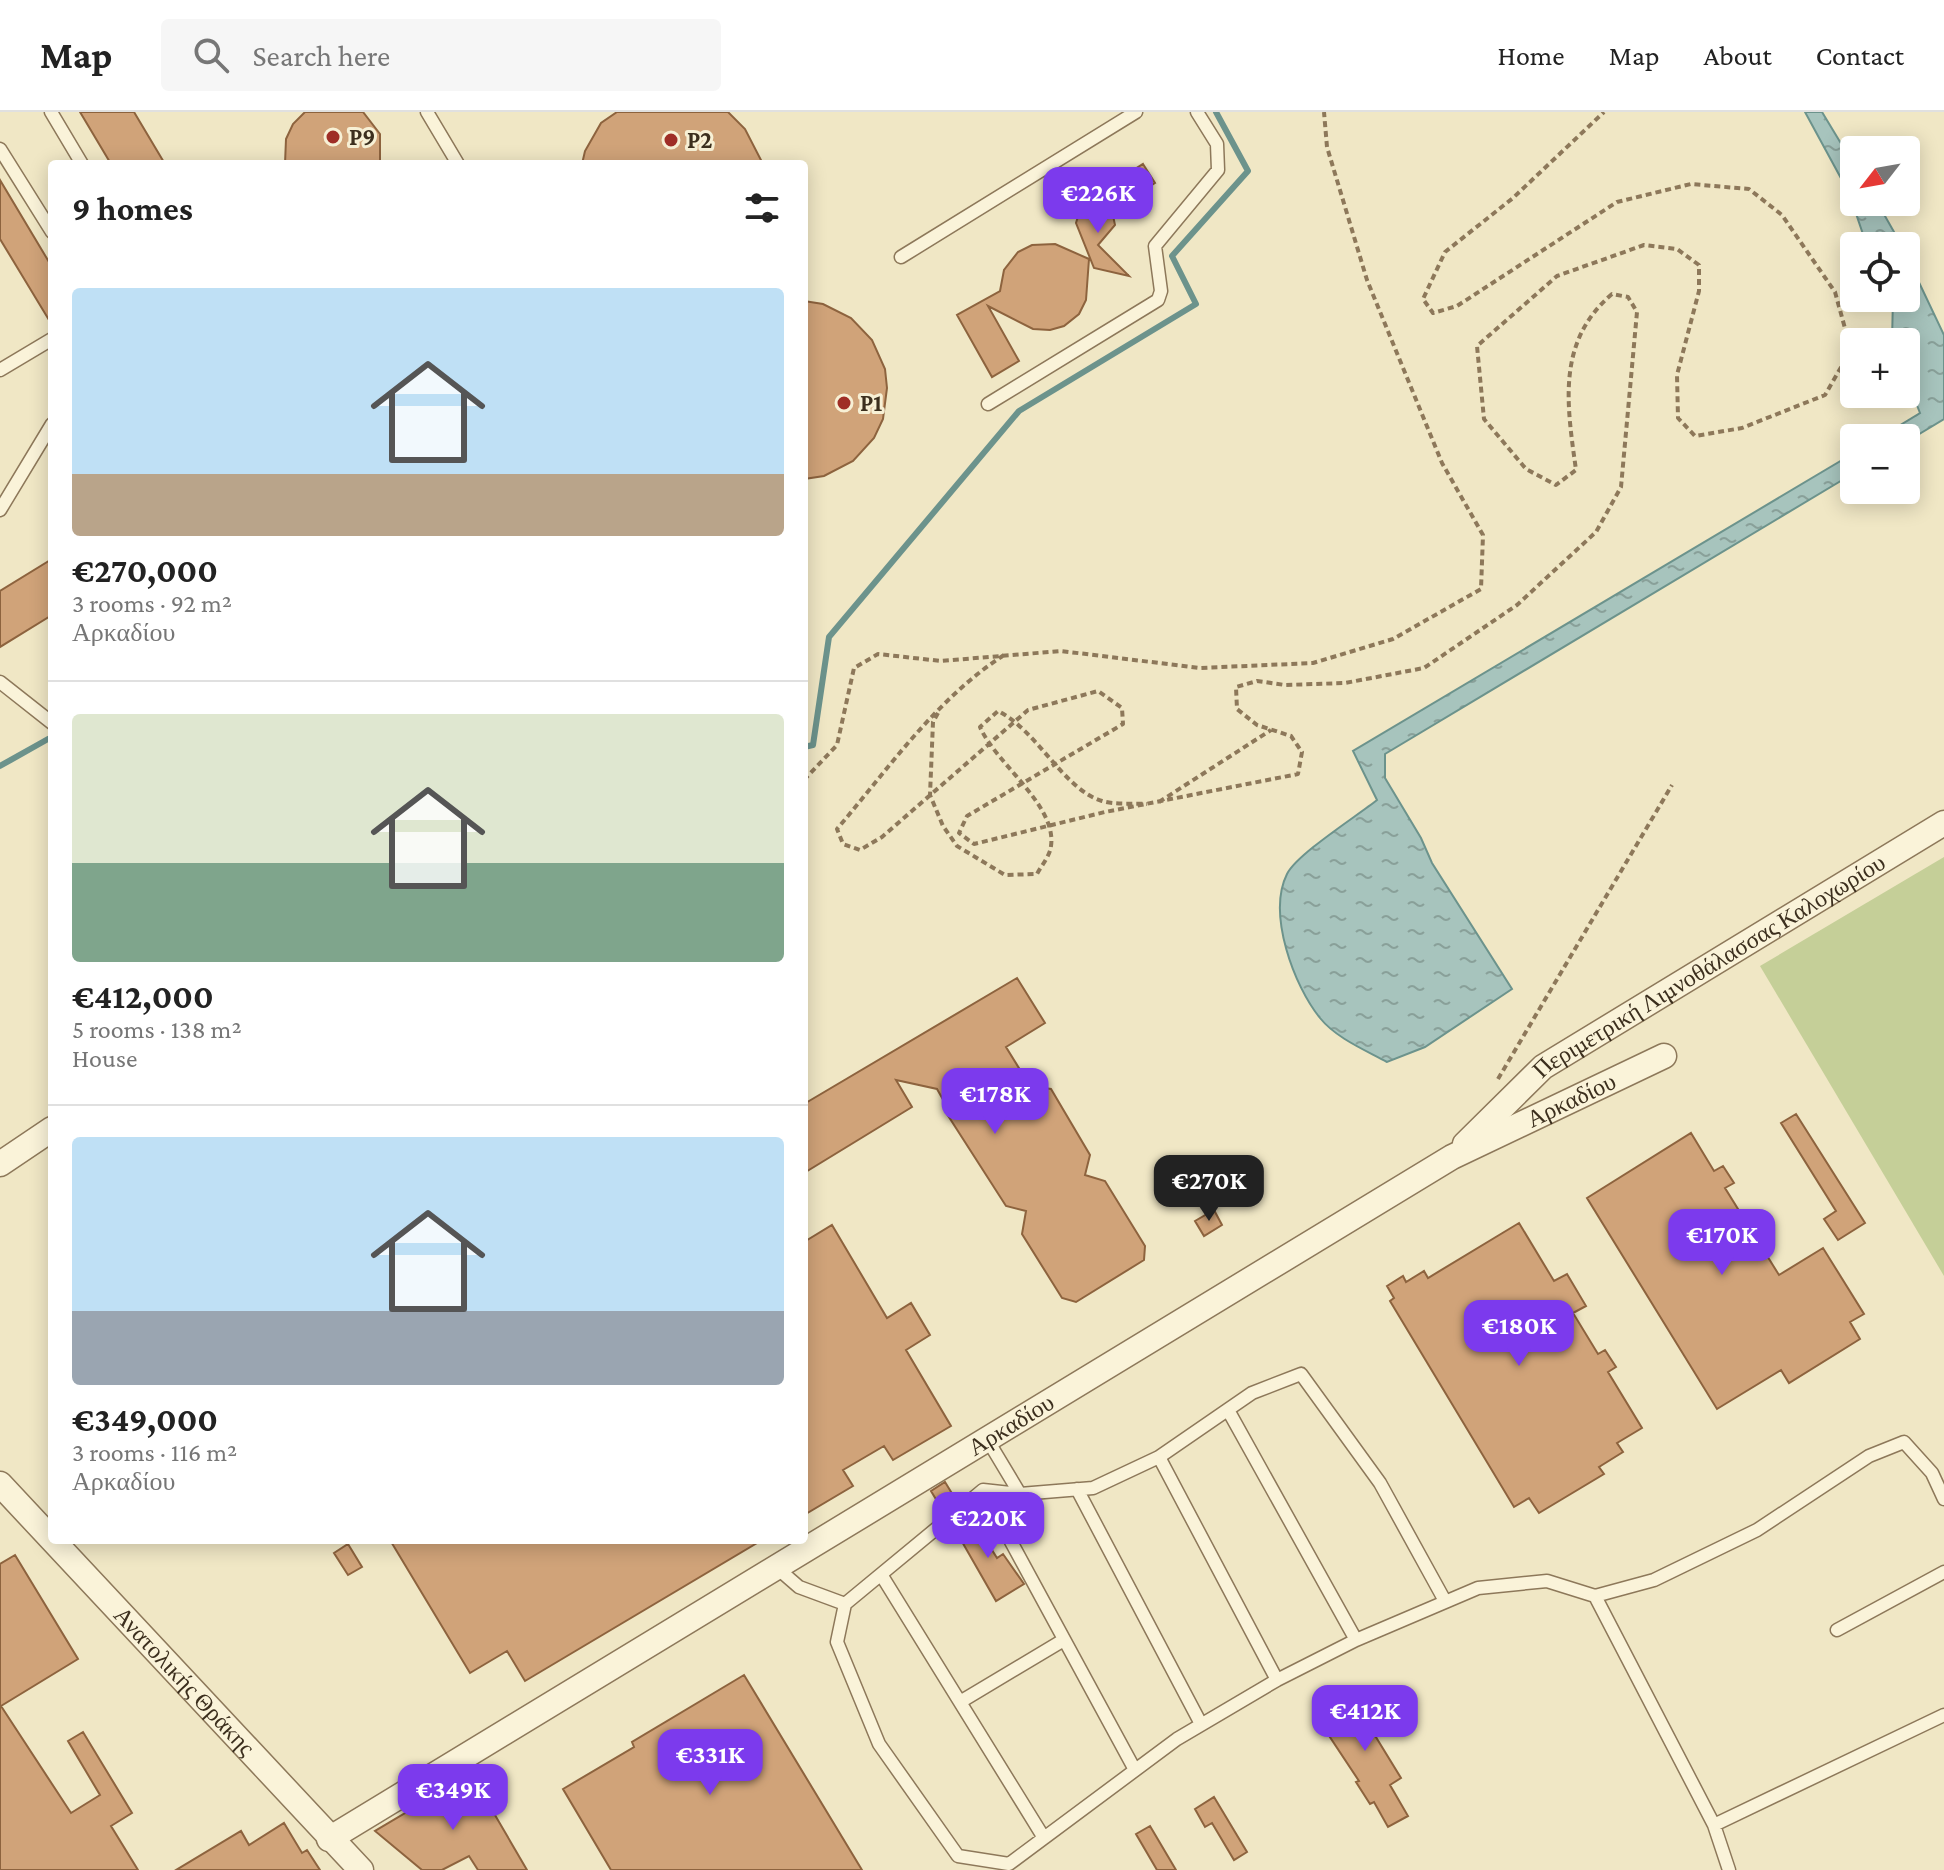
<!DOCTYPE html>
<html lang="en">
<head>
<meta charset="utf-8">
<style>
	:root { --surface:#fff; --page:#f6f6f6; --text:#222; --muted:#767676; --line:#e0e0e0; --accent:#7c3aed }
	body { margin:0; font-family:"Crimson Pro",serif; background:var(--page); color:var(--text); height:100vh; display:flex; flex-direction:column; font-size:30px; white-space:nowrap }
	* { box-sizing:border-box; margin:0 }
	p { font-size:26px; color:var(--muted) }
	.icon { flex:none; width:44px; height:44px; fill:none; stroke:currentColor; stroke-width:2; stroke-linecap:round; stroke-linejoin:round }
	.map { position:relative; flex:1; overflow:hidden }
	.drawer { position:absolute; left:48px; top:48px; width:760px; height:1384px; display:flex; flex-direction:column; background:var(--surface); border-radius:8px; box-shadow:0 4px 20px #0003 }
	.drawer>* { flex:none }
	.needle { width:52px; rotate:239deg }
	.fabs { position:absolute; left:1840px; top:24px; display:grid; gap:16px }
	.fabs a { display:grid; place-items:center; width:80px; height:80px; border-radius:8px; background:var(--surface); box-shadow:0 4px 20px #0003; font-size:40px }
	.price { position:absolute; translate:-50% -68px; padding:0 18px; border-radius:16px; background:var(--accent); color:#fff; font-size:26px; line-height:52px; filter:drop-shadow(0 2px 4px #0008) }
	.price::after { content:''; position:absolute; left:50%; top:48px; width:24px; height:18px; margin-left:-12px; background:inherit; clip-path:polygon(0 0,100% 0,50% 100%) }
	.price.active { background:#222; color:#fff }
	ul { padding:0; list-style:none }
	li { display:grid; align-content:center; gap:16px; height:424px; padding:0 24px }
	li+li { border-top:2px solid var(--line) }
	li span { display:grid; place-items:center; height:248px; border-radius:8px; color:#555 }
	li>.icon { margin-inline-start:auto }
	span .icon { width:144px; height:144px; fill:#fffc; stroke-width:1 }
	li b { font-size:34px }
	h2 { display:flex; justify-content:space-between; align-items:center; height:96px; padding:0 24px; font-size:34px }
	header { display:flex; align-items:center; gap:48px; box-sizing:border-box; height:112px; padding:0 40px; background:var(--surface); border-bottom:2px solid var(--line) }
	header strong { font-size:38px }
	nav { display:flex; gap:44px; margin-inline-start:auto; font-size:28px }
	.search { width:560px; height:72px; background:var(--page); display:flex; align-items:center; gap:20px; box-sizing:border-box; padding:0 28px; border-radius:8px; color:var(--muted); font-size:30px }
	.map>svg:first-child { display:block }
	.park { fill:#c5cf98 }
	.water { fill:url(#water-ripples); stroke:#6c938c; stroke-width:2 }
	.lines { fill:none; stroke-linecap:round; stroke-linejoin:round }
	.stream { stroke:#6c938c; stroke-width:6 }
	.building { fill:#d0a379; stroke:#8d633e; stroke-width:2 }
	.lane-casing { stroke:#8d785a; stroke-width:15 }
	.street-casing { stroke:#8d785a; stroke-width:27 }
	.path { stroke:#8d785a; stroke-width:4; stroke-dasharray:6 4; stroke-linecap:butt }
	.lane { stroke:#faf3d9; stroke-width:12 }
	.street { stroke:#faf3d9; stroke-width:24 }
	.poi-dot { fill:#9f2e26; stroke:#f7f0d5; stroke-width:3 }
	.labels { text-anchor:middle; stroke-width:6; stroke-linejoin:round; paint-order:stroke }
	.poi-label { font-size:24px; font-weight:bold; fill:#3c2f1e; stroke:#f7f0d5; text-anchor:start }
	.street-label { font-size:24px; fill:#3c2f1e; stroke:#f7f0d5 }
</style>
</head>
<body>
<header>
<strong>Map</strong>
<div class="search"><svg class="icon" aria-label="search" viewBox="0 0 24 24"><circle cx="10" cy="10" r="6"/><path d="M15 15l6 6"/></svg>Search here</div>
<nav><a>Home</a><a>Map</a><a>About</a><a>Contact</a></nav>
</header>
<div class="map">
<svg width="1944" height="1758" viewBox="0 0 1944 1758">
	<defs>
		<pattern id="water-ripples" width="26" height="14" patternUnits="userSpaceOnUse" patternTransform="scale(2)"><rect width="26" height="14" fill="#a7c4bd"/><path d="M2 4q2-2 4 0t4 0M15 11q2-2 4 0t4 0" fill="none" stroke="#89a099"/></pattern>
	</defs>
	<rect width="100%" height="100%" fill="#f0e7c5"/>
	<path class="park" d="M1944,745V1164L1760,854Z"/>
	<path class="water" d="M1805,0H1822L1854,53V90H1877L1902,134H1867L1849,81Z
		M1906,143L1944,223V307L1906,330V326H1879L1920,301L1906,265V230L1892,229L1893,186H1906Z
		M1854,341V361L1385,642V666L1421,726L1432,751L1512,877L1425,935L1387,950C1365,938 1336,926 1320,906C1294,874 1267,802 1287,762C1297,742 1357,704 1377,688L1353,639Z"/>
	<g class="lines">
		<path class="stream" d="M804,635L813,633L829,525L1019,299L1196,192L1172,144L1248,59L1216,0
			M0,654L48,627"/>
	</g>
	<path class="building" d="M80,0H134L165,52H111Z
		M305,0H363L380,22V52H285L286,27L293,12Z
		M617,0H728L745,17L763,52H582L585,39L601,11Z
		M1143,52L1155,71L1139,81L1127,62Z
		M0,68L52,155V213L0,127Z
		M1092,90H1100L1112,99L1115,113L1098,133L1129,164L1094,156L1076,111L1080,98Z
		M1055,132L1089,147L1086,188L1079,202L1064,214L1050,218L1033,217L988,194L1019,249L992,265L957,203L1000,179L1004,158L1018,140L1032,133Z
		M804,189L823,192L851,206L872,228L885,257L887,276L883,307L874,326L853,349L824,364L804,367Z
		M52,447V503L0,535V479Z
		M1017,866L1045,911L1006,935L1030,974L1051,977L1090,1043L1085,1063L1105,1069L1145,1134L1144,1148L1076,1190L1062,1186L1022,1122L1026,1099L1006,1094L947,1002L950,1000L937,977L896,968L912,995L804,1061V992Z
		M1796,1002L1865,1111L1838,1128L1824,1107L1836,1099L1781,1011Z
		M1691,1021L1714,1059L1723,1054L1734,1071L1725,1076L1779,1163L1823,1136L1864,1202L1850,1210L1860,1227L1789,1271L1781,1258L1717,1297L1587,1086Z
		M1214,1098L1222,1113L1204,1124L1195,1109Z
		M1519,1111L1554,1169L1567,1162L1586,1194L1573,1201L1598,1242L1605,1238L1616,1255L1608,1260L1642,1316L1617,1331L1623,1340L1599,1355L1604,1362L1539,1401L1529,1386L1514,1395L1390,1189L1394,1186L1387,1174L1403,1164L1406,1170L1424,1159L1428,1166Z
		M832,1113L887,1206L911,1191L930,1223L906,1238L951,1314L893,1348L884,1334L843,1358L853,1374L804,1403V1130Z
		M945,1370L956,1388L943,1399L931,1379Z
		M969,1401L997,1446L1003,1442L1024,1472L996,1489L953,1414Z
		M390,1428H762L525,1569L507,1539L470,1561Z
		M348,1432L362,1455L348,1463L334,1441Z
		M15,1443L78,1547L1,1594L71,1701L100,1683L68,1629L83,1620L132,1701L111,1714L138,1758H0V1452Z
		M744,1563L862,1758H611L563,1677L634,1635L632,1630Z
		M1362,1577L1382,1610L1371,1617L1401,1666L1390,1673L1408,1704L1388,1715L1374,1690L1370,1692L1356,1670L1359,1669L1316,1604Z
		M471,1662L527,1758H478L469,1744L442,1758H422L375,1719Z
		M1214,1685L1247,1740L1234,1748L1212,1711L1205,1715L1195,1697Z
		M284,1711L302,1741L307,1738L320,1758H176L241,1719L249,1733Z
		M1150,1714L1176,1758H1157L1136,1722Z"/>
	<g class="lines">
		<defs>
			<path id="lane" d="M51,0L82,52
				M427,0L458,52
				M0,37L52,120
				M901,145L1136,0
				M0,258L52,227
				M988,292L1158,188L1161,179L1155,134L1218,58L1217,32L1197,0
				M0,398L52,312
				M0,570L52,611
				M1228,1298L1356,1528
				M987,1327L1020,1382
				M1159,1345L1277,1568
				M1077,1377L1201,1612
				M983,1378L1135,1658
				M776,1455L799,1475L845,1492
				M882,1464L1044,1726
				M1595,1484L1714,1713L1729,1758
				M1445,1489L1380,1371L1301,1262L1252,1281L1159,1345L1093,1376L1020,1382L983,1378L845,1492L837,1530L879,1632L958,1744L1009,1752L1177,1627L1277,1568L1356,1528L1478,1476L1547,1469L1595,1484L1654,1468L1757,1418L1869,1344L1904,1330L1932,1361L1944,1387
				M1837,1518L1944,1460
				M960,1590L1062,1529
				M1714,1713L1944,1603"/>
			<g id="street">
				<path id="s1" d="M1465,1032L1543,955L1944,711"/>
				<path d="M0,1052L52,1017"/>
				<path id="s2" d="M0,1372L361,1758"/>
				<path id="s3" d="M329,1727L1452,1045L1664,944"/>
			</g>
		</defs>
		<use href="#lane" class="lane-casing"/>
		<use href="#street" class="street-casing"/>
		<path class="path" d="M1004,543C936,587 889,656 837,717L843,732L860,738L882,725L1028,598L1098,579L1122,596L1123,612L967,704L959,721L974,732L1105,700L1298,662L1302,640L1291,624L1257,613L1237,597L1236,575L1257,569L1285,573L1345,571L1424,556L1517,493L1596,420L1621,375L1637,200L1628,185L1612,182C1556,230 1567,293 1576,358L1556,373L1526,357L1484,307L1477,234L1557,164L1644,133L1677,137L1699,153V179L1677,263L1678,306L1695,324L1742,316L1825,283L1851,238L1835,180L1782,103L1749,77L1691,72L1617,90L1457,194L1433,201L1423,187L1445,140L1513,86L1604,0
			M938,601L933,610L930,683L943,714L957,734L1005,763L1037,762C1041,754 1050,744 1051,734C1057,693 996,652 980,615L998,599C1038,619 1063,677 1102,689C1115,693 1133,691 1147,692
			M804,668L837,633L854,556L878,542L941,549L1061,539L1200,556L1313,551L1393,527L1481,477L1483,423L1442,351L1367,168L1327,35L1324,0
			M1159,690L1271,618
			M1498,967L1672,673"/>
		<use href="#lane" class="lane"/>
		<use href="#street" class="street"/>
	</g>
	<g class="poi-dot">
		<circle cx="333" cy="25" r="8"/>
		<circle cx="671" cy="28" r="8"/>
		<circle cx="844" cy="291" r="8"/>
	</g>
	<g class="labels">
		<g class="poi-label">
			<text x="349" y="33">P9</text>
			<text x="687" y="36">P2</text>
			<text x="860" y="299">P1</text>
		</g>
		<g class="street-label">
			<text dy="8" stroke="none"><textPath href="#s1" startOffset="304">Περιμετρική Λιμνοθάλασσας Καλοχωρίου</textPath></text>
			<text dy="8" stroke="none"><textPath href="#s3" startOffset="1446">Αρκαδίου</textPath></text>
			<text dy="8" stroke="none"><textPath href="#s3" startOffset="798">Αρκαδίου</textPath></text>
			<text dy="8" stroke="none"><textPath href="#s2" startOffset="270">Ανατολικής Θράκης</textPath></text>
		</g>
	</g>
</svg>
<div class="fabs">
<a><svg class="needle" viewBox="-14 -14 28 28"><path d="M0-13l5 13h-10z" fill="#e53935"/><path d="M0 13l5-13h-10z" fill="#767676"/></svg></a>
<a><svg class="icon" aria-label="locate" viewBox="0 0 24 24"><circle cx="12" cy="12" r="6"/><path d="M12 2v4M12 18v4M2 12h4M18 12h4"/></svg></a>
<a>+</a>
<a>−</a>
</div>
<b class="price" style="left:1098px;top:123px">€226K</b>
<b class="price" style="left:995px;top:1024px">€178K</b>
<b class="price active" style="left:1209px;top:1111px">€270K</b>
<b class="price" style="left:1722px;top:1165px">€170K</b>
<b class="price" style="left:1519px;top:1256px">€180K</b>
<b class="price" style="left:988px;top:1448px">€220K</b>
<b class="price" style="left:1365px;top:1641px">€412K</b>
<b class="price" style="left:710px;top:1685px">€331K</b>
<b class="price" style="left:453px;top:1720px">€349K</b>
<section class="drawer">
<h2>9 homes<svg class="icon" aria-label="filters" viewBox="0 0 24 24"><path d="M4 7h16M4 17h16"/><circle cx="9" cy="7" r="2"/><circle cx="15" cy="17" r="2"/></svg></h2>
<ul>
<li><span style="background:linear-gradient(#bfe0f5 75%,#b9a48a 0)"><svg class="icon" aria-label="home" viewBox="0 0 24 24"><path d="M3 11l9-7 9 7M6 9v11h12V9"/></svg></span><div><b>€270,000</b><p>3 rooms · 92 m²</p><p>Αρκαδίου</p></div></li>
<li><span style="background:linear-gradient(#dfe7d0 60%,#7fa58c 0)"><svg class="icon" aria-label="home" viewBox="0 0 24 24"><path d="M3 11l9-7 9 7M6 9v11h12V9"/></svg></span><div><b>€412,000</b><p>5 rooms · 138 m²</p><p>House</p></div></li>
<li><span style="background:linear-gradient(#bfe0f5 70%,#9aa5b1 0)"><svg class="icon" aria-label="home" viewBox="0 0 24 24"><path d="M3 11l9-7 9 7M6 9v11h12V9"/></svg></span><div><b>€349,000</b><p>3 rooms · 116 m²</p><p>Αρκαδίου</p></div></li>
</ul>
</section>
</div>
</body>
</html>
